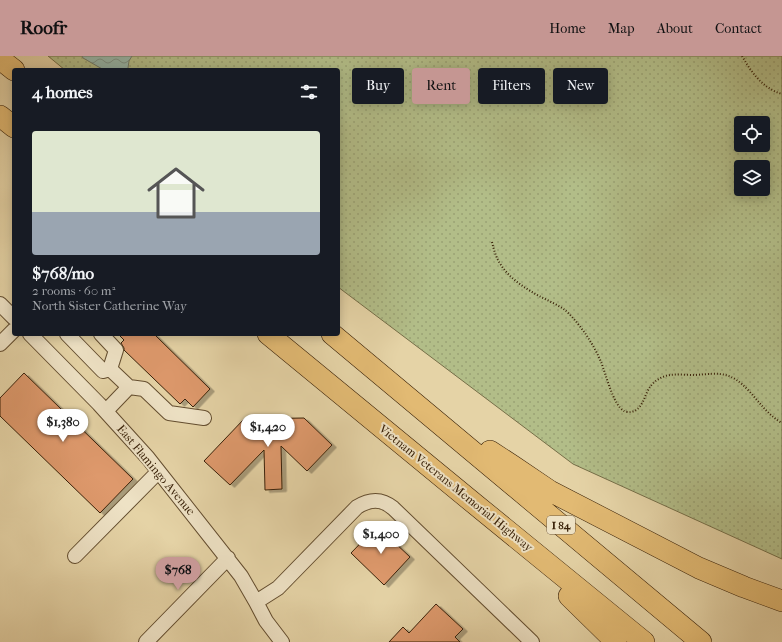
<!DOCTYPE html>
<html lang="en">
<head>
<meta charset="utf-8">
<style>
	:root { --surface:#171b24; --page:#20242c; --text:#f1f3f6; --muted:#9ea1a6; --line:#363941; --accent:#c59692 }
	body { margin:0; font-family:"IM FELL French Canon",serif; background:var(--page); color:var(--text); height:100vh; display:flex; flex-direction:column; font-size:15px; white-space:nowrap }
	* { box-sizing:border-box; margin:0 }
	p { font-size:13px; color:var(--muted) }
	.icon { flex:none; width:22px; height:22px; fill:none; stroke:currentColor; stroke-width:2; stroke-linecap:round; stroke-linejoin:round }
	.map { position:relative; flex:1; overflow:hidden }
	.sheet { position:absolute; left:12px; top:12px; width:328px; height:268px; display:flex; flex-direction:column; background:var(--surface); border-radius:4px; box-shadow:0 2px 10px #0003 }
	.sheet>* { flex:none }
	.top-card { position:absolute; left:352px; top:12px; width:370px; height:36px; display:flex; gap:8px }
	.tools { position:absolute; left:734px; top:60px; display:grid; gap:8px }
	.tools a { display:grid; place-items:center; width:36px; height:36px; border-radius:4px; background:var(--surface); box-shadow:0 2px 10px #0003; font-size:20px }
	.price { position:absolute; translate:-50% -34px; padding:0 9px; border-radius:14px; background:#fff; color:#222; font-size:13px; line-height:26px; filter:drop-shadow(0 1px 2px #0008) }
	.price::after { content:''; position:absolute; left:50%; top:24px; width:12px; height:9px; margin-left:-6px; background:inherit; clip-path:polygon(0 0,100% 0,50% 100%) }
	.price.active { background:var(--accent); color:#111 }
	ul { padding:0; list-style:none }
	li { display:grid; align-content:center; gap:8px; height:212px; padding:0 20px }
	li+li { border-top:1px solid var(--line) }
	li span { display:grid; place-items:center; height:124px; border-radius:4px; color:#555 }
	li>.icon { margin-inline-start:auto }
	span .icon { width:72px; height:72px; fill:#fffc; stroke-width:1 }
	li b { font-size:17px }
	h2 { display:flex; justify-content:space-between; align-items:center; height:48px; padding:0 20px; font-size:17px }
	.tag { padding:0 14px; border-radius:4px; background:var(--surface); box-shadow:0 2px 10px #0003; font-size:14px; line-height:36px }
	.tag.active { background:var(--accent); color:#111 }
	header { display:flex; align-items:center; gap:24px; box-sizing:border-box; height:56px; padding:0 20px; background:var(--accent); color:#111 }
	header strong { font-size:19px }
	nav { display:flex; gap:22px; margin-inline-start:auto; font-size:14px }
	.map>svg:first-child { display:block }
	.grass { fill:url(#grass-dots); stroke:#756e48; fill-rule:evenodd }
	.water { fill:url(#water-waves); stroke:#707b69 }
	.building { fill:#de996c; stroke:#382007; filter:url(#shadow) }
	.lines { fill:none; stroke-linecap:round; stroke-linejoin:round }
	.minor-casing { stroke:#634d2f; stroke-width:16 }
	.highway-casing { stroke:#382007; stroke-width:22 }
	.path { stroke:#382007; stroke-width:2; stroke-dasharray:1 2; stroke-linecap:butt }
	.minor { stroke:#eee2c5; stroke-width:14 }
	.highway { stroke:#e2ba73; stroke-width:21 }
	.labels { text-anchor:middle; stroke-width:4; stroke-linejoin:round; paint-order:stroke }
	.shield { fill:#eee2c5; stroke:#6f5a40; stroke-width:1 }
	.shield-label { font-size:11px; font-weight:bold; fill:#382007 }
	.street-label { font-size:12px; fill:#382007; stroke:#eee2c5 }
</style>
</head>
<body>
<header>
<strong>Roofr</strong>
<nav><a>Home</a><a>Map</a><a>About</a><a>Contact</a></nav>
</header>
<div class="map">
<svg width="782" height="586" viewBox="0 0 782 586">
	<defs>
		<pattern id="grass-dots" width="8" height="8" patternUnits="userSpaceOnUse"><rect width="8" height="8" fill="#b2bd88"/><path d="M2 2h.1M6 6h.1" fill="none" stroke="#9aa274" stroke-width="1.8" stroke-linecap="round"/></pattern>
		<pattern id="water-waves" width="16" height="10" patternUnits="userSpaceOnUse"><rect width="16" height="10" fill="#96b7ab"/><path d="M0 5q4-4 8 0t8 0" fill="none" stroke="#7b9489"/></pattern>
		<filter id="shadow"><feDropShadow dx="4.5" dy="2.5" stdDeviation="0" flood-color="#0004"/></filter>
	</defs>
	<rect width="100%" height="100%" fill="#e5d3a6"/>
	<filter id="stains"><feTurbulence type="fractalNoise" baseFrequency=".005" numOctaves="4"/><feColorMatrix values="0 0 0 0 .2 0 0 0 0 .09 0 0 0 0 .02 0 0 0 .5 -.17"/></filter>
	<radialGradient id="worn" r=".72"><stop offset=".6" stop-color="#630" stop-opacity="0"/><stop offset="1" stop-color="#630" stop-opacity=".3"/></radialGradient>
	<path class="grass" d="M48,0H782V503L573,408L338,231V14H65ZM741,67H763V89H741ZM741,111H763V133H741Z"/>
	<path class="water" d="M82,0H132L129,5L128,12L127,14H104L83,2Z"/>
	<path class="building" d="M118,278H154L210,333L193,351L185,343L180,348L124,294V292L121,287L124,284Z
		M24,317L133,423L100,457L0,360V342Z
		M304,362L332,389L307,415L281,390L282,433L265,434L264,394L230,429L204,405L244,363Z
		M377,470L410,501L384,529L351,497Z
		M436,548L463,573L455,581L460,586H389L403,571L409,577Z"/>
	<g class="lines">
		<defs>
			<path id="minor" d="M0,248L14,262
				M30,278L99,348L148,402L241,520L256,546L266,565L282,586
				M67,278L103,315L110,313
				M101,278L116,294L110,313
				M0,288L14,274
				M129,331L144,333L169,357L204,362
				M106,355L129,331L110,313
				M75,500L158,416
				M256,546L278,532L357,451C370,443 381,442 393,452L532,586
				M146,586L228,502"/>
			<path id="highway" d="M0,3L14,14
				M0,60L14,71
				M268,278L476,449L644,586
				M332,278L701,586
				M490,395L513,410L550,435L699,512L744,531L782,545
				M569,540L616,586"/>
		</defs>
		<use href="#minor" class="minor-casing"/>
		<use href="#highway" class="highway-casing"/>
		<path class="path" d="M742,0C752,17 762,32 782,38
			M492,186C494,194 496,202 501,209C510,223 526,233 541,241C549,245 558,249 565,254C572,260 579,269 585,277C591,286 597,296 601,306C606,318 613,349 624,355C625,356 629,356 630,356C643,355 644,339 650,331C654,325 662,320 670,319C678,318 687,319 695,319C721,317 730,315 749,335C760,347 768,359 782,367"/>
		<use href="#minor" class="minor"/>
		<use href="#highway" class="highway"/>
	</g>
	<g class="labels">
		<rect class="shield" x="547" y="460" width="28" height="18" rx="3"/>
		<g class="shield-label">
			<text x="561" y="473">I 84</text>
		</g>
		<g class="street-label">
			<text transform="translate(156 414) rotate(50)" y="4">East Flamingo Avenue</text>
			<text transform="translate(456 432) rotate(39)" y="4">Vietnam Veterans Memorial Highway</text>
		</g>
	</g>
	<rect width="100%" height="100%" filter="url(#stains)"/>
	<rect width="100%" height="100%" fill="url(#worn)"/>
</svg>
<div class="tools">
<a><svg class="icon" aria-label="locate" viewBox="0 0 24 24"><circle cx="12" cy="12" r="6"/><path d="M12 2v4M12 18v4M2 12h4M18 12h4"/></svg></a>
<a><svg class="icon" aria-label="layers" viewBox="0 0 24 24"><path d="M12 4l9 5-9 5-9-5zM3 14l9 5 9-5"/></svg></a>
</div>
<b class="price" style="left:63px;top:387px">$1,380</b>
<b class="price" style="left:268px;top:392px">$1,420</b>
<b class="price" style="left:381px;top:499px">$1,400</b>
<b class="price active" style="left:178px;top:535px">$768</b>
<div class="top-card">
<a class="tag">Buy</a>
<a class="tag active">Rent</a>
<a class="tag">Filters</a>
<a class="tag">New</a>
</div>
<section class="sheet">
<h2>4 homes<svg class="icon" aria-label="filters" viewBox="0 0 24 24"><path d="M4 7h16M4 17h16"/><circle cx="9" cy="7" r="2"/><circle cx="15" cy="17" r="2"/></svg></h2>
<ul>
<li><span style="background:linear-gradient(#dfe7d0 65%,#9aa5b1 0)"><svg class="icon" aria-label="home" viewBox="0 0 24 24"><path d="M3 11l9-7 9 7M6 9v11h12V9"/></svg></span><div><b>$768/mo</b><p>2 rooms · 60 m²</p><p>North Sister Catherine Way</p></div></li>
</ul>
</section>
</div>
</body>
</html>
